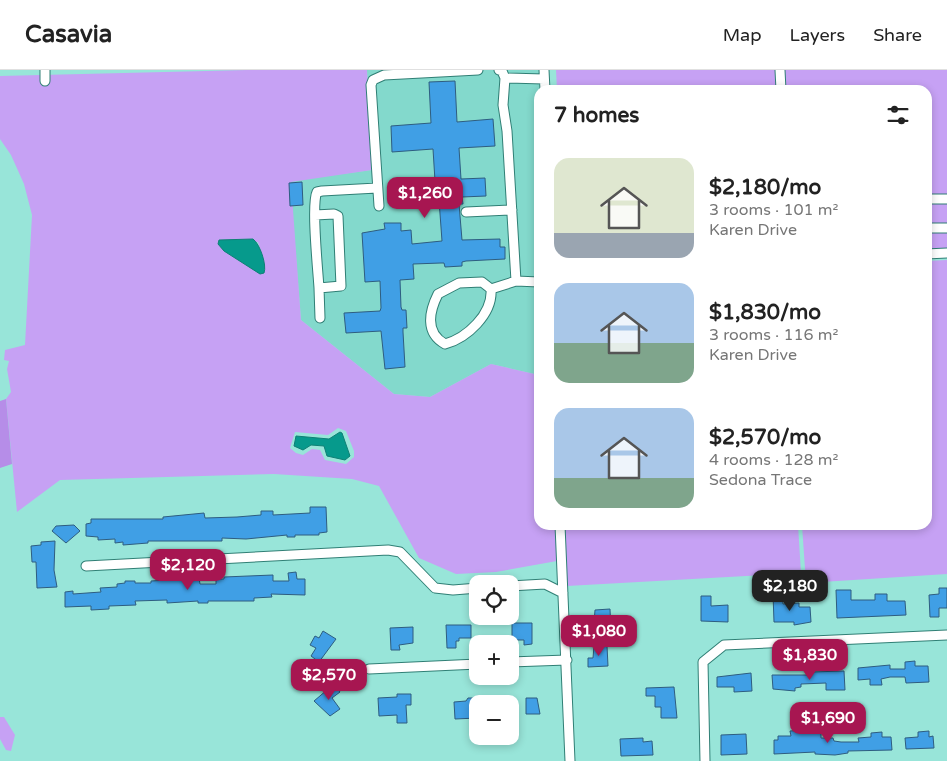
<!DOCTYPE html>
<html lang="en">
<head>
<meta charset="utf-8">
<style>
	:root { --surface:#fff; --page:#f2f2f2; --text:#222; --muted:#767676; --line:#e0e0e0; --accent:#a71651 }
	body { margin:0; font-family:"Varela Round",sans-serif; background:var(--page); color:var(--text); height:100vh; display:flex; flex-direction:column; font-size:19px; white-space:nowrap }
	* { box-sizing:border-box; margin:0 }
	p { font-size:16px; color:var(--muted) }
	.icon { flex:none; width:28px; height:28px; fill:none; stroke:currentColor; stroke-width:2; stroke-linecap:round; stroke-linejoin:round }
	.map { position:relative; flex:1; overflow:hidden }
	.drawer { position:absolute; left:534px; top:15px; width:398px; height:445px; display:flex; flex-direction:column; background:var(--surface); border-radius:15px; box-shadow:0 2px 8px #0003 }
	.drawer>* { flex:none }
	.fabs { position:absolute; left:469px; top:505px; display:grid; gap:10px }
	.fabs a { display:grid; place-items:center; width:50px; height:50px; border-radius:10px; background:var(--surface); box-shadow:0 2px 8px #0003; font-size:25px }
	.price { position:absolute; translate:-50% -42px; padding:0 11px; border-radius:10px; background:var(--accent); color:#fff; font-size:16px; line-height:32px; filter:drop-shadow(0 1px 2px #0008) }
	.price::after { content:''; position:absolute; left:50%; top:30px; width:15px; height:11px; margin-left:-8px; background:inherit; clip-path:polygon(0 0,100% 0,50% 100%) }
	.price.current { background:#222; color:#fff }
	ul { padding:0; list-style:none }
	li { display:flex; align-items:center; gap:15px; height:125px; padding:0 20px }
	li span { display:grid; place-items:center; flex:none; width:140px; height:100px; border-radius:15px; color:#555 }
	li>.icon { margin-inline-start:auto }
	span .icon { width:60px; height:60px; fill:#fffc; stroke-width:1 }
	li b { font-size:21px }
	h2 { display:flex; justify-content:space-between; align-items:center; height:60px; padding:0 20px; font-size:21px }
	header { display:flex; align-items:center; gap:30px; box-sizing:border-box; height:70px; padding:0 25px; background:var(--surface); border-bottom:1px solid var(--line) }
	header strong { font-size:24px }
	nav { display:flex; gap:28px; margin-inline-start:auto; font-size:18px }
	.map>svg:first-child { display:block }
	.built { fill:#83d9cc }
	.green { fill:#c6a1f4; fill-rule:evenodd }
	.forest { fill:#b68de8 }
	.water { fill:#069a8c; stroke:#0f8075 }
	.building { fill:#409fe5; stroke:#2e5d80 }
	.lines { fill:none; stroke-linecap:round; stroke-linejoin:round }
	.minor-casing { stroke:#307f75; stroke-width:11 }
	.minor { stroke:#fff; stroke-width:9 }
</style>
</head>
<body>
<header>
<strong>Casavia</strong>
<nav><a>Map</a><a>Layers</a><a>Share</a></nav>
</header>
<div class="map">
<svg width="947" height="691" viewBox="0 0 947 691">
	<rect width="100%" height="100%" fill="#98e5d9"/>
	<path class="built" d="M367,0H539V305L491,294L430,327L394,324L301,250L290,111L372,100Z"/>
	<path class="green" d="M247,0H367L372,100L291,112L301,250L394,324L430,327L491,294L539,305V455H556L557,491L496,502L456,504L419,488L379,416L352,409L274,404L60,410L17,442L6,329L11,322L7,299L9,291L4,290L5,280L25,275L32,145L24,114L11,85L0,69V6ZM219,170L258,172L264,192ZM338,358L346,361L354,381V387L346,394L325,390L320,380L312,379L303,385L296,383L290,378L295,362L328,365Z
		M556,0H947V179H926V20H557Z
		M947,190V504L806,513L802,455H926V191Z
		M565,455H798L801,503L567,516Z
		M0,647H4L15,665L11,681L6,680L0,669Z"/>
	<path class="forest" d="M6,329L12,394L0,398V331Z"/>
	<path class="water" d="M253,169C260,174 267,195 264,203L260,204L224,181L218,174L219,170Z
		M340,362L342,363L350,386L345,390L327,386L324,376L311,375L303,380L294,376L296,366L329,369Z"/>
	<path class="building" d="M455,11L457,52L493,49L495,76L459,78L461,109L485,108L486,126L462,127L463,134H459L462,170L500,169V177H505V189L466,191L462,192V196L445,197L444,193H441L413,194L414,209L400,210L401,237L402,240H406L407,258H403V262L405,297L385,299L381,261L346,263L344,243L380,241L381,238L380,211L365,212L362,163L385,159L384,153H401V161L411,160L412,174L442,171L439,130L410,132L409,113L435,111L433,79L392,82L391,56L431,53L429,12Z
		M302,112L303,135L290,136L289,113Z
		M310,437H326L327,462L319,463V465H295V467H287V465L246,469L222,468V471H148V473L123,475V472L115,473V469L98,470V467L86,466V454L91,453V449H163V447L204,443L205,448L237,447L261,445V441H273V445L310,443Z
		M74,455L80,461L66,473L52,461L56,456Z
		M55,471L54,500L57,517L37,518L36,492H32L31,476L41,475V472Z
		M296,502L297,509H305V525L271,524L272,527L254,528V531H208V533H198V531L167,533V530L135,531L136,535L109,536V539L91,540V536L65,537V522L73,521V524L101,522L100,518L117,517V514L125,513V511H135V513H151V511L199,508L200,514H216V509H224V507L273,505V511H289L288,503Z
		M939,518H947V538H939V547H930L929,525L939,524Z
		M836,520H851V530H875V524H887V531H905L906,545L837,548Z
		M773,524H782L783,534L799,533V537H810L811,552L794,555V552H774Z
		M701,526H711V536L728,535V552L701,551Z
		M610,539L611,562L586,563V553H594L595,540Z
		M512,553H532V574L524,575V570H512Z
		M446,555H471V568H459V571H456V578H447Z
		M413,557V573L399,575L400,580H391L390,558Z
		M323,561L336,569L319,592L311,586L316,578L310,575L315,566L319,568Z
		M594,576H607L608,596L588,597V588H593Z
		M915,591V596H928L929,612L906,613L905,607H890L881,609L882,615H870V609L858,610V598L890,595V599H905V592Z
		M844,601L845,620H826V613L801,614V617L795,618V621L773,619L772,605H811V602Z
		M751,603L752,621L734,622V617H717V607Z
		M334,614L340,622L332,628L340,639L330,646L314,631Z
		M674,617L677,648H661V637H655V626H646V618Z
		M397,624H411V635H406L407,653H397V645L379,646L378,628L397,627Z
		M468,628H476L477,648L455,649L454,632L466,631Z
		M526,628H537L540,644H526Z
		M804,660V662H821V668H833L834,671L841,672H859L858,668L871,667V663L882,662V667H891L892,680L848,681V683L835,685L815,684V682L774,684V670H778V666H791L790,661Z
		M929,661V667L933,666L934,678L906,679L905,668L918,667V662Z
		M746,664L747,684L721,685V665Z
		M643,668V672L652,671L653,685L621,686L620,669Z"/>
	<g class="lines">
		<defs>
			<path id="minor" d="M45,0V11
				M499,0L502,1L505,8L544,9
				M544,0L545,20
				M780,0L781,20
				M505,8L503,35L507,61L516,211L539,212
				M926,129H947
				M379,136L371,15L373,10L384,5L478,0
				M466,142L512,140
				M315,145L334,144L338,146L341,216L319,218C318,201 311,134 317,122L322,121L377,118
				M926,158H947
				M926,184L947,183
				M319,218L320,248
				M491,219L482,212L459,213L438,224C429,242 425,263 445,274C467,268 493,244 491,219L516,211
				M560,455L570,691
				M86,496L388,480L400,482L435,518L453,520L478,518
				M510,516L545,514L563,523
				M510,592L567,590
				M369,599L478,594
				M705,691L703,592L724,575L947,565"/>
		</defs>
		<use href="#minor" class="minor-casing"/>
		<use href="#minor" class="minor"/>
	</g>
</svg>
<div class="fabs">
<a><svg class="icon" aria-label="locate" viewBox="0 0 24 24"><circle cx="12" cy="12" r="6"/><path d="M12 2v4M12 18v4M2 12h4M18 12h4"/></svg></a>
<a>+</a>
<a>−</a>
</div>
<b class="price" style="left:425px;top:149px">$1,260</b>
<b class="price" style="left:188px;top:521px">$2,120</b>
<b class="price current" style="left:790px;top:542px">$2,180</b>
<b class="price" style="left:599px;top:587px">$1,080</b>
<b class="price" style="left:810px;top:611px">$1,830</b>
<b class="price" style="left:329px;top:631px">$2,570</b>
<b class="price" style="left:828px;top:674px">$1,690</b>
<section class="drawer">
<h2>7 homes<svg class="icon" aria-label="filters" viewBox="0 0 24 24"><path d="M4 7h16M4 17h16"/><circle cx="9" cy="7" r="2"/><circle cx="15" cy="17" r="2"/></svg></h2>
<ul>
<li><span style="background:linear-gradient(#dfe7d0 75%,#9aa5b1 0)"><svg class="icon" aria-label="home" viewBox="0 0 24 24"><path d="M3 11l9-7 9 7M6 9v11h12V9"/></svg></span><div><b>$2,180/mo</b><p>3 rooms · 101 m²</p><p>Karen Drive</p></div></li>
<li><span style="background:linear-gradient(#a9c7e8 60%,#7fa58c 0)"><svg class="icon" aria-label="home" viewBox="0 0 24 24"><path d="M3 11l9-7 9 7M6 9v11h12V9"/></svg></span><div><b>$1,830/mo</b><p>3 rooms · 116 m²</p><p>Karen Drive</p></div></li>
<li><span style="background:linear-gradient(#a9c7e8 70%,#7fa58c 0)"><svg class="icon" aria-label="home" viewBox="0 0 24 24"><path d="M3 11l9-7 9 7M6 9v11h12V9"/></svg></span><div><b>$2,570/mo</b><p>4 rooms · 128 m²</p><p>Sedona Trace</p></div></li>
</ul>
</section>
</div>
</body>
</html>
